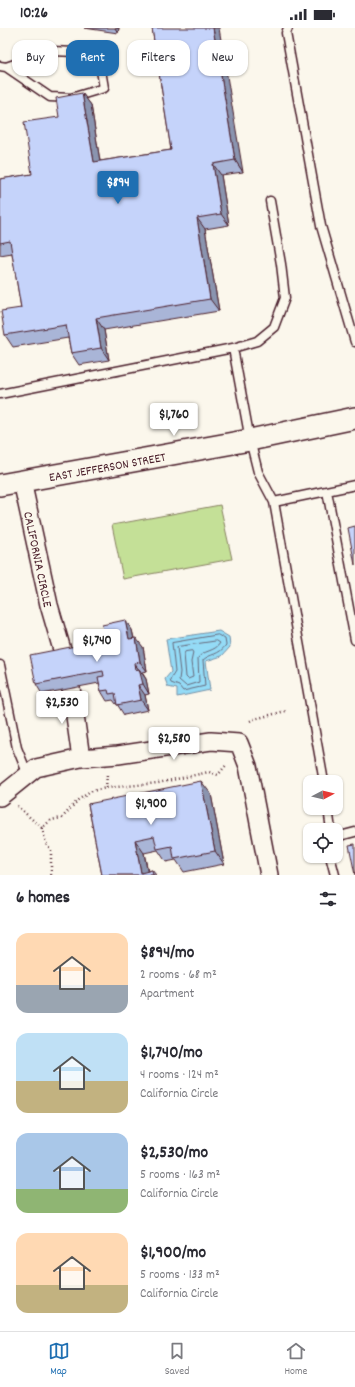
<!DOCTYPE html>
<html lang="en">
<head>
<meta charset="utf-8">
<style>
	:root { --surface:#fff; --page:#f7f7f7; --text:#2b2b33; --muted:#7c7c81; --line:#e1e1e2; --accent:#1f6fb2 }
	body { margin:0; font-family:Dekko,sans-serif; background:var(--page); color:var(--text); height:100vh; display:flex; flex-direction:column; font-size:15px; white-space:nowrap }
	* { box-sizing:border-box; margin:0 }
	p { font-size:13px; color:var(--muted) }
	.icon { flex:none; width:22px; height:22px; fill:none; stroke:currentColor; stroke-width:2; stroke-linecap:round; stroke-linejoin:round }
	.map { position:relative; height:847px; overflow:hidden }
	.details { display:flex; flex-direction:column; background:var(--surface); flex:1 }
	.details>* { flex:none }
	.guide { position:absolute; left:12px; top:12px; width:331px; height:36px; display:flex; gap:8px }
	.needle { width:26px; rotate:83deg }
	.fabs { position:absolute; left:303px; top:747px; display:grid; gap:8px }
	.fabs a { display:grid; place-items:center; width:40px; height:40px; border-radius:8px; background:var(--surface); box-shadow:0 1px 3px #0004; font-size:20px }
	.price { position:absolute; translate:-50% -34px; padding:0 9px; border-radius:4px; background:#fff; color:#222; font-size:13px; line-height:26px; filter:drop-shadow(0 1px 2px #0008) }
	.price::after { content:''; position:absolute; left:50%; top:24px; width:12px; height:9px; margin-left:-6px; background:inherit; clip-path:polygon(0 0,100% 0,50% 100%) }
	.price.selected { background:var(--accent); color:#fff }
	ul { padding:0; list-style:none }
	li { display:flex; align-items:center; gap:12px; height:100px; padding:0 16px }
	li span { display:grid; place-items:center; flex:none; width:112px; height:80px; border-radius:12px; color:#555 }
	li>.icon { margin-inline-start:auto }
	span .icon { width:48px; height:48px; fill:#fffc; stroke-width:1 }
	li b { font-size:17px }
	h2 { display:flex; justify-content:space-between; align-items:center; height:48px; padding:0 16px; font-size:17px }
	.chip { padding:0 14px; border-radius:12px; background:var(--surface); box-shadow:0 1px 3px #0004; font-size:14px; line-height:36px }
	.chip.selected { background:var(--accent); color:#fff }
	.status { display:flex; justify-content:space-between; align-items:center; height:28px; padding:0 20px; background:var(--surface); direction:ltr }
	.status svg { height:11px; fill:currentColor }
	.tabs { display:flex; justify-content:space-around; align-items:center; height:56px; border-top:1px solid var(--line); background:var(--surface); font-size:11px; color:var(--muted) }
	.tabs a { display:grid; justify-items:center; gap:2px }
	.tabs .selected { color:var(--accent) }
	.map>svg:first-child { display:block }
	.green { fill:#c4e097; stroke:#878061 }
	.water { fill:#94dbf6; stroke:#7690a5 }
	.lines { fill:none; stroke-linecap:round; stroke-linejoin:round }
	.shore { stroke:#686a7c; stroke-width:1 }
	.service-casing { stroke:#4a1f2b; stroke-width:11 }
	.minor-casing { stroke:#4a1f2b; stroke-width:20 }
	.tertiary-casing { stroke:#4a1f2b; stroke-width:24 }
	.path { stroke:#4a1f2b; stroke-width:2.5; stroke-dasharray:1 3; stroke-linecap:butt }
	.service { stroke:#fbf7ec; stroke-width:8 }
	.minor { stroke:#fbf7ec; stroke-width:17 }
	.tertiary { stroke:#fbf7ec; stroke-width:21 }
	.wall { fill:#a9b5d7; stroke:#4a1f2b }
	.shaded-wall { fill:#8a94af; stroke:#4a1f2b }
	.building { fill:#c5d3fa; stroke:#4a1f2b }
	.labels { text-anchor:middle; stroke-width:4; stroke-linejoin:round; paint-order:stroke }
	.street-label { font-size:13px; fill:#4a1f2b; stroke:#fbf7ec }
</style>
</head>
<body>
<div class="status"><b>10:26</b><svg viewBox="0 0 49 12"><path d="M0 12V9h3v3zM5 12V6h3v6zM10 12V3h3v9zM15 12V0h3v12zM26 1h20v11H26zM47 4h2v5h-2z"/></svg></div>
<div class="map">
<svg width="355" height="847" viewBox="0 0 355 847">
	<rect width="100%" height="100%" fill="#fbf7ec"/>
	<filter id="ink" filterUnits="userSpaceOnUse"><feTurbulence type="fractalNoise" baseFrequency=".025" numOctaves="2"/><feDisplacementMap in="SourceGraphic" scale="8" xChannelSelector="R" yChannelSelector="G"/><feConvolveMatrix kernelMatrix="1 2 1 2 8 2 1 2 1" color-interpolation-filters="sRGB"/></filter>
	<g filter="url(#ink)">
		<path class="green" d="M220,477L232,531L123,551L112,497Z"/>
		<path class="water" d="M219,603L229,609L230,619L222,628L206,633L210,662L177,669V661L168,659L165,651L171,644L166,611Z"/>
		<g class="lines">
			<path class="shore" d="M218,607L225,611L226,617C218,628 211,625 203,632L205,658L183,663L179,658L171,655L170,652L175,644L172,615Z
				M217,613L220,615C215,624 203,622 198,630L199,654L186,658L179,652L180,644L177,619Z
				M192,623L193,625L191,634L193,649L188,651L186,649L184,626L185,624Z"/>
			<defs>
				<path id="service" d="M288,0L286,5L321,198L355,314
					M0,38L6,39L50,69L71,70L104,60L98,25L52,23L6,39
					M270,173L281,236L285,270L274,299L257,313L233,320L250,412L258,444L274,474L324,754
					M0,366L233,320
					M327,463L355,612
					M274,474L355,457
					M0,637L17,720L28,747
					M328,780L331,802
					M336,809L355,804
					M330,828L335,847"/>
				<path id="minor" d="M22,453L49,577L65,632
					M71,660L81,730
					M0,769L36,740L81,730L118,727L211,713L239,715L248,738L269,847"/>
				<path id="tertiary" d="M0,457L250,412L355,390"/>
			</defs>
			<use href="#service" class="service-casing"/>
			<use href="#minor" class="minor-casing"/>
			<use href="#tertiary" class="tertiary-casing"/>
			<path class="path" d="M250,693L254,691L286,683
				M106,760L107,746
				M337,760L339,771
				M17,778L42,800
				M51,847V822L46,815L42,800L51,792L62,790L78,772L92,763L106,760L158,755L209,744L218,747L227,736"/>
			<use href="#service" class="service"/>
			<use href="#minor" class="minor"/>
			<use href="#tertiary" class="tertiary"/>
		</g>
		<path class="wall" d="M84,0H119L118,5Z
			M152,0L243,144L221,147L229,197L205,201L219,283L104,302L109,332L79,337L71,325L68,310L13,319L5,307L21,280L12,225L0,227V151L32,146L59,89L82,65L91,77L100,133L171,122Z
			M125,592L132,602L134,610L143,619L147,643L142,644L146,651L149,666L145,667L148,682L124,687L117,676H116L113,672L107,673L101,663L99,655L42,666L36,656L101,613L104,607Z
			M211,766L224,836L184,844L176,832L166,834L158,822L144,825L148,843L152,842L156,847H102L88,776Z"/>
		<path class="shaded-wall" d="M115,0H119L118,5Z
			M213,0H219L243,144L235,132Z
			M82,65L91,77L102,146L94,134Z
			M213,136L221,147L229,197L221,186Z
			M197,190L205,201L219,283L210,271Z
			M96,290L104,302L109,332L101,320Z
			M125,592L132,602L136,621L129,611Z
			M136,610L143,619L147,643L140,634Z
			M134,635L140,643L139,641L146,651L149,666L143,656L135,642Z
			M138,657L145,667L148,682L141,672Z
			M201,753L211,766L224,836L215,823Z
			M135,812L144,825L148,847L141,845Z"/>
		<path class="building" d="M152,0H213L235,132L213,136L221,186L197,190L210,271L96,290L101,320L71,325L66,297L5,307L1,283L21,280L10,213L0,215V151L32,146L24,94L59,89L56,70L82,65L94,134L171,122Z
			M355,498V537L348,500Z
			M125,592L129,611L136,610L140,634L134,635L135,642L139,641L143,656L138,657L141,672L117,677L115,665L109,666L108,662L101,663L98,649L104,648L103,643L36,656L30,627L101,613L100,607H104L102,597Z
			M201,753L215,823L174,831L172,818L157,821L154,808L135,812L141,845L152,842L153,847H102L88,776Z
			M355,816V847L349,817Z"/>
	</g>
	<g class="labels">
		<g class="street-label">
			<text transform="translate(107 438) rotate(-10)" y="5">EAST JEFFERSON STREET</text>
			<text transform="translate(39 531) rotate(78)" y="5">CALIFORNIA CIRCLE</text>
		</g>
	</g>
</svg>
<div class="fabs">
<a><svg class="needle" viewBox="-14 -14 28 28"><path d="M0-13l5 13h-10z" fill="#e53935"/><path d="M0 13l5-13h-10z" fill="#7c7c81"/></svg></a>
<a><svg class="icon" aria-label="locate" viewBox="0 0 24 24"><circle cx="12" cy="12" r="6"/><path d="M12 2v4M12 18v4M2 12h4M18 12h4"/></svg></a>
</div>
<b class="price selected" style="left:118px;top:177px">$894</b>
<b class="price" style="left:174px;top:409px">$1,760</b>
<b class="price" style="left:97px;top:635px">$1,740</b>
<b class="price" style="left:62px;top:697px">$2,530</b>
<b class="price" style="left:174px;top:733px">$2,580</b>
<b class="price" style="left:151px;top:798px">$1,900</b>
<div class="guide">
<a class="chip">Buy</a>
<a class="chip selected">Rent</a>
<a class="chip">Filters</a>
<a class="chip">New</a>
</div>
</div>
<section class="details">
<h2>6 homes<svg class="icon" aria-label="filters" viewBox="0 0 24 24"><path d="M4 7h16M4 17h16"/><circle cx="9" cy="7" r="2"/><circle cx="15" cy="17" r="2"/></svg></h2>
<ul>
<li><span style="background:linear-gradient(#ffd9b3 65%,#9aa5b1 0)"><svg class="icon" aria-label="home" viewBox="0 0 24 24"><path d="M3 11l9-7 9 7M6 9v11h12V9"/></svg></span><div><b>$894/mo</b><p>2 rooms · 68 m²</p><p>Apartment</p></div></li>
<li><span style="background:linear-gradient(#bfe0f5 60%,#c2b280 0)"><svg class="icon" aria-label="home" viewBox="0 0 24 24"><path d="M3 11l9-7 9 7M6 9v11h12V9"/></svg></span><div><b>$1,740/mo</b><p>4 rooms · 124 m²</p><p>California Circle</p></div></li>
<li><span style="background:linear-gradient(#a9c7e8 70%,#8fb573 0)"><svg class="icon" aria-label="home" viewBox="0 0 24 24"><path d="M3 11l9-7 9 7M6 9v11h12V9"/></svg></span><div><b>$2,530/mo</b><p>5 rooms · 163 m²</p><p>California Circle</p></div></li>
<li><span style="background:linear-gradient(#ffd9b3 65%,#c2b280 0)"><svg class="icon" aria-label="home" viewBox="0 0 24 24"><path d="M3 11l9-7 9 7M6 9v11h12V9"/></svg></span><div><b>$1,900/mo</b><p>5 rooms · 133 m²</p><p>California Circle</p></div></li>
</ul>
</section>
<nav class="tabs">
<a class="selected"><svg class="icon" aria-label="map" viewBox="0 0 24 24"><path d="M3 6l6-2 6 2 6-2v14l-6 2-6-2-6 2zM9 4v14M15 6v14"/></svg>Map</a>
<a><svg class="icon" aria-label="saved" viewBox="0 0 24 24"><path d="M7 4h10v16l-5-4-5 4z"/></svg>Saved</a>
<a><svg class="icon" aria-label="home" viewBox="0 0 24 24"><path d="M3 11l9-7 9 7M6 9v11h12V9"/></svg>Home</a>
</nav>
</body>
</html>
